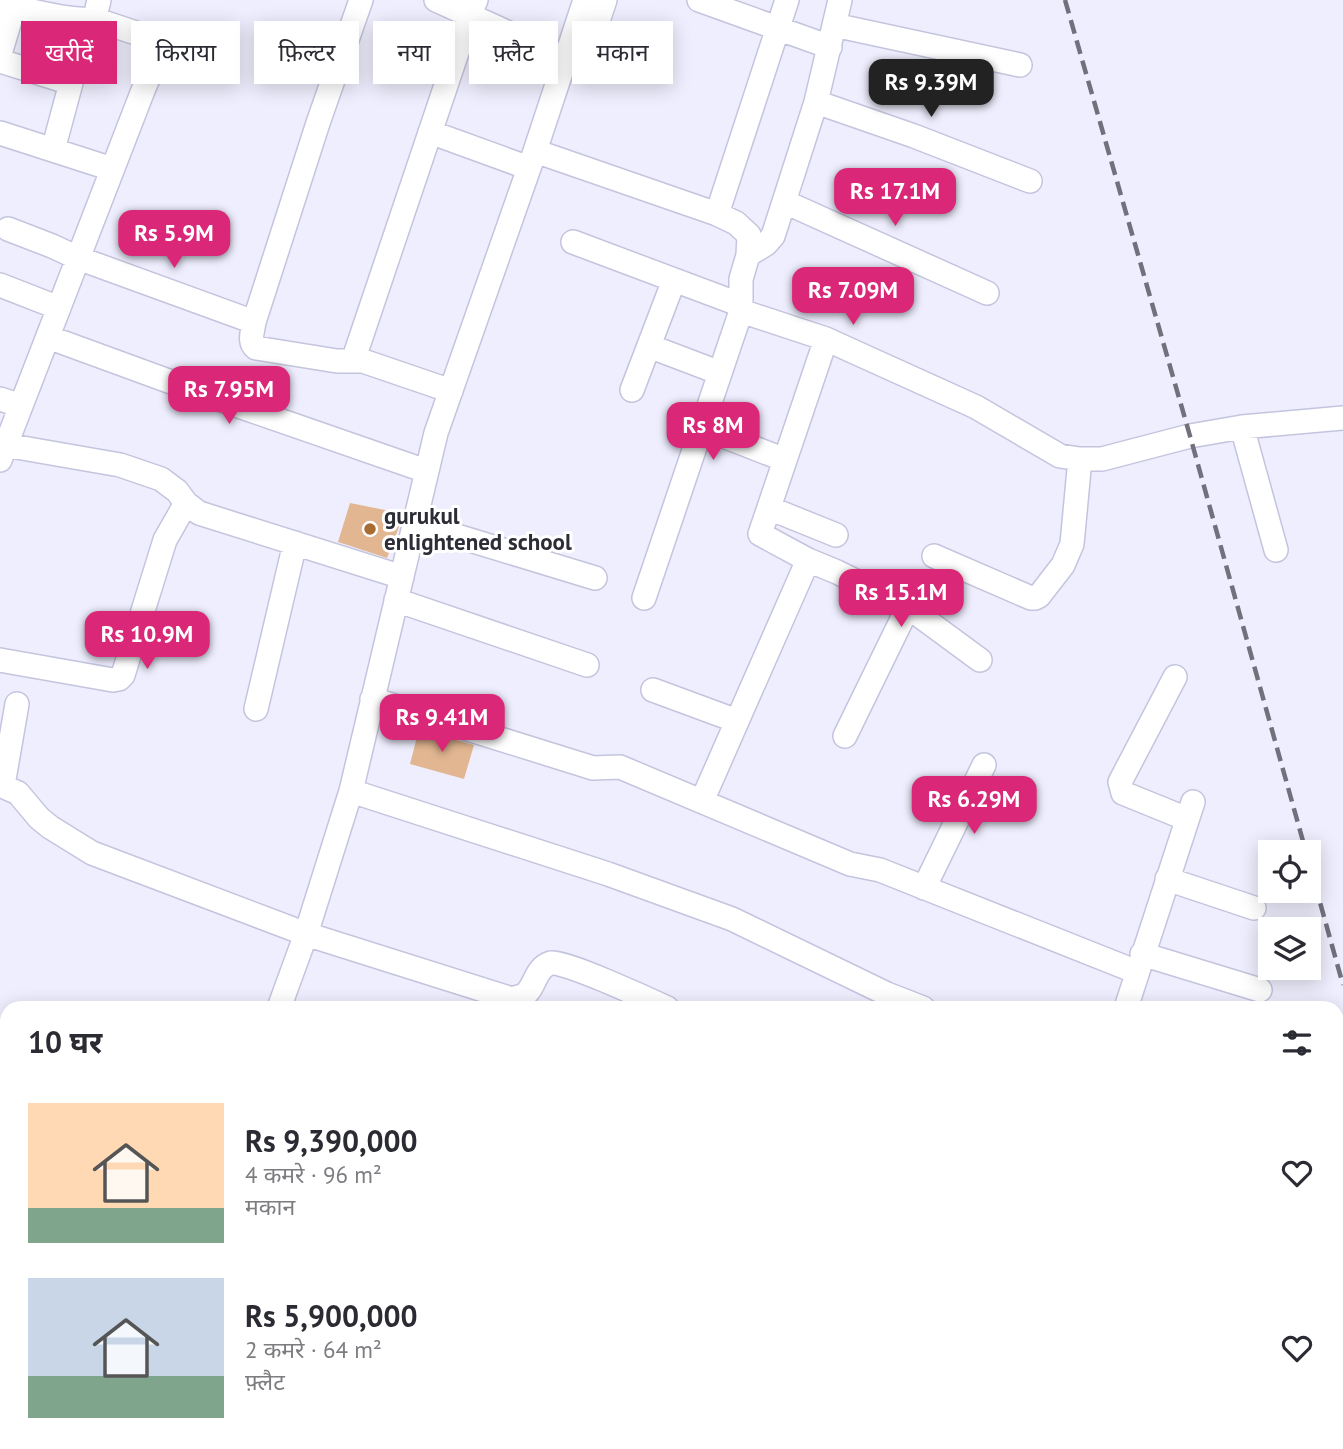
<!DOCTYPE html>
<html lang="hi">
<head>
<meta charset="utf-8">
<style>
	:root { --surface:#fff; --page:#f2f2f3; --text:#2b2b33; --muted:#7c7c81; --accent:#db2777 }
	body { margin:0; font-family:"PT Sans","Noto Sans Devanagari",sans-serif; background:var(--page); color:var(--text); height:100vh; display:flex; flex-direction:column; font-size:26px; white-space:nowrap }
	* { box-sizing:border-box; margin:0 }
	p { font-size:23px; color:var(--muted) }
	.icon { flex:none; width:38px; height:38px; fill:none; stroke:currentColor; stroke-width:2; stroke-linecap:round; stroke-linejoin:round }
	.map { position:relative; flex:1; overflow:hidden }
	.panel { position:absolute; left:0px; top:1001px; width:1344px; height:448px; display:flex; flex-direction:column; background:var(--surface); border-radius:21px 21px 0 0; box-shadow:0 4px 18px #0003 }
	.panel>* { flex:none }
	.banner { position:absolute; left:21px; top:21px; width:700px; height:63px; display:flex; gap:14px }
	.fabs { position:absolute; left:1258px; top:840px; display:grid; gap:14px }
	.fabs a { display:grid; place-items:center; width:63px; height:63px; border-radius:0px; background:var(--surface); box-shadow:0 4px 18px #0003; font-size:35px }
	.price { position:absolute; translate:-50% -60px; padding:0 16px; border-radius:14px; background:var(--accent); color:#fff; font-size:23px; line-height:46px; filter:drop-shadow(0 2px 4px #0008) }
	.price::after { content:''; position:absolute; left:50%; top:42px; width:21px; height:16px; margin-left:-10px; background:inherit; clip-path:polygon(0 0,100% 0,50% 100%) }
	.price.selected { background:#222; color:#fff }
	ul { padding:0; list-style:none }
	li { display:flex; align-items:center; gap:21px; height:175px; padding:0 28px }
	li span { display:grid; place-items:center; flex:none; width:196px; height:140px; border-radius:0px; color:#555 }
	li>.icon { margin-inline-start:auto }
	span .icon { width:84px; height:84px; fill:#fffc; stroke-width:1 }
	li b { font-size:30px }
	h2 { display:flex; justify-content:space-between; align-items:center; height:84px; padding:0 28px; font-size:30px }
	.tag { padding:0 24px; border-radius:0px; background:var(--surface); box-shadow:0 4px 18px #0003; font-size:24px; line-height:63px }
	.tag.selected { background:var(--accent); color:#fff }
	.map>svg:first-child { display:block }
	.building { fill:#e2b691 }
	.lines { fill:none; stroke-linecap:round; stroke-linejoin:round }
	.minor-casing { stroke:#c4c4de; stroke-width:26 }
	.minor { stroke:#fff; stroke-width:23 }
	.rail { stroke:#71717d; stroke-width:4.5; stroke-dasharray:14 7; stroke-linecap:butt }
	.poi-dot { fill:#aa6d31; stroke:#fff; stroke-width:2.5 }
	.labels { text-anchor:middle; stroke-width:6; stroke-linejoin:round; paint-order:stroke }
	.poi-label { font-size:23px; font-weight:bold; fill:#2d2d37; stroke:#fff; text-anchor:start }
</style>
</head>
<body>
<div class="map">
<svg width="1343" height="1449" viewBox="0 0 1343 1449">
	<rect width="100%" height="100%" fill="#eeeefe"/>
	<path class="building" d="M350,503L390,511L402,516L399,527L387,558L338,542Z
		M419,729L474,745L464,779L410,764Z"/>
	<g class="lines">
		<defs>
			<path id="minor" d="M361,0L318,123L254,322C253,331 248,342 256,348L337,361H363L451,391
				M436,0L566,59
				M699,0L830,47
				M0,4C31,10 65,21 97,19
				M834,25L1020,65
				M574,40L599,18L605,0
				M0,54L14,7
				M0,61L71,83L53,150
				M816,102L914,136L1030,181
				M430,132L529,168
				M0,133L112,169
				M535,151L717,214L736,223L749,235L748,255L741,279V311L826,339L850,350L976,407L1060,456L1080,459H1102L1190,436L1242,427L1343,418
				M785,202L987,293
				M717,214L787,0
				M8,229L52,246L78,258L254,322
				M573,242L741,305
				M748,255L766,244L773,236L816,102L840,0
				M0,285L59,308
				M48,337L204,394L426,471
				M649,346L720,373
				M353,361L470,14L476,0
				M632,390L674,280
				M0,399L21,406
				M704,419L721,435L785,460
				M1242,427L1276,550
				M0,444L120,465L161,479L177,491L186,503L199,513L402,577
				M0,460L142,93C148,77 162,54 151,38L100,21C93,15 98,7 99,0
				M769,508L836,535
				M414,523L595,578
				M934,556L1031,598H1035L1039,596L1063,565L1072,544L1080,459
				M808,560L760,534L826,339
				M644,598L741,311
				M396,600L587,665
				M0,660L113,680L119,679L123,675L165,540L186,503
				M1175,677L1120,782L1123,793L1187,819
				M653,690L737,721
				M372,699L593,768L620,767L850,864L880,870L1137,972
				M256,709L295,543
				M845,736L908,607
				M0,785L18,793L39,818L50,827L92,853L306,934L512,999C514,998 522,996 523,996C536,988 534,968 551,963C563,960 650,1000 667,1008
				M3,785L17,704
				M351,791L608,874L732,919L887,994L923,1008
				M702,801L808,560L837,572L908,607L980,660
				M1167,879L1254,908
				M924,888L984,765
				M1142,954L1260,990
				M279,1008L306,934L351,791L436,433L535,151L585,0
				M1126,1008L1193,802
				M1337,1233L1343,1234
				M108,1442L124,1449
				M364,1442L384,1449
				M559,1442L575,1449
				M826,1442L840,1449
				M1329,1442L1330,1449
				M0,1444L14,1449
				M220,1449L223,1442"/>
		</defs>
		<use href="#minor" class="minor-casing"/>
		<use href="#minor" class="minor"/>
		<path class="rail" d="M1065,0L1190,436L1306,852
			M1309,863L1343,985"/>
	</g>
	<circle class="poi-dot" cx="370" cy="529" r="7"/>
	<g class="labels">
		<g class="poi-label">
			<text x="384" y="524">gurukul<tspan x="384" dy="26">enlightened school</tspan></text>
		</g>
	</g>
</svg>
<div class="fabs">
<a><svg class="icon" aria-label="locate" viewBox="0 0 24 24"><circle cx="12" cy="12" r="6"/><path d="M12 2v4M12 18v4M2 12h4M18 12h4"/></svg></a>
<a><svg class="icon" aria-label="layers" viewBox="0 0 24 24"><path d="M12 4l9 5-9 5-9-5zM3 14l9 5 9-5"/></svg></a>
</div>
<b class="price selected" style="left:931px;top:119px">Rs 9.39M</b>
<b class="price" style="left:895px;top:228px">Rs 17.1M</b>
<b class="price" style="left:174px;top:270px">Rs 5.9M</b>
<b class="price" style="left:853px;top:327px">Rs 7.09M</b>
<b class="price" style="left:229px;top:426px">Rs 7.95M</b>
<b class="price" style="left:713px;top:462px">Rs 8M</b>
<b class="price" style="left:901px;top:629px">Rs 15.1M</b>
<b class="price" style="left:147px;top:671px">Rs 10.9M</b>
<b class="price" style="left:442px;top:754px">Rs 9.41M</b>
<b class="price" style="left:974px;top:836px">Rs 6.29M</b>
<div class="banner">
<a class="tag selected">खरीदें</a>
<a class="tag">किराया</a>
<a class="tag">फ़िल्टर</a>
<a class="tag">नया</a>
<a class="tag">फ़्लैट</a>
<a class="tag">मकान</a>
</div>
<section class="panel">
<h2>10 घर<svg class="icon" aria-label="filters" viewBox="0 0 24 24"><path d="M4 7h16M4 17h16"/><circle cx="9" cy="7" r="2"/><circle cx="15" cy="17" r="2"/></svg></h2>
<ul>
<li><span style="background:linear-gradient(#ffd9b3 75%,#7fa58c 0)"><svg class="icon" aria-label="home" viewBox="0 0 24 24"><path d="M3 11l9-7 9 7M6 9v11h12V9"/></svg></span><div><b>Rs 9,390,000</b><p>4 कमरे · 96 m²</p><p>मकान</p></div><svg class="icon" aria-label="heart" viewBox="0 0 24 24"><path d="M12 20l-8-8c-3-5 5-10 8-4 3-6 11-1 8 4z"/></svg></li>
<li><span style="background:linear-gradient(#c9d6e8 70%,#7fa58c 0)"><svg class="icon" aria-label="home" viewBox="0 0 24 24"><path d="M3 11l9-7 9 7M6 9v11h12V9"/></svg></span><div><b>Rs 5,900,000</b><p>2 कमरे · 64 m²</p><p>फ़्लैट</p></div><svg class="icon" aria-label="heart" viewBox="0 0 24 24"><path d="M12 20l-8-8c-3-5 5-10 8-4 3-6 11-1 8 4z"/></svg></li>
</ul>
</section>
</div>
</body>
</html>
